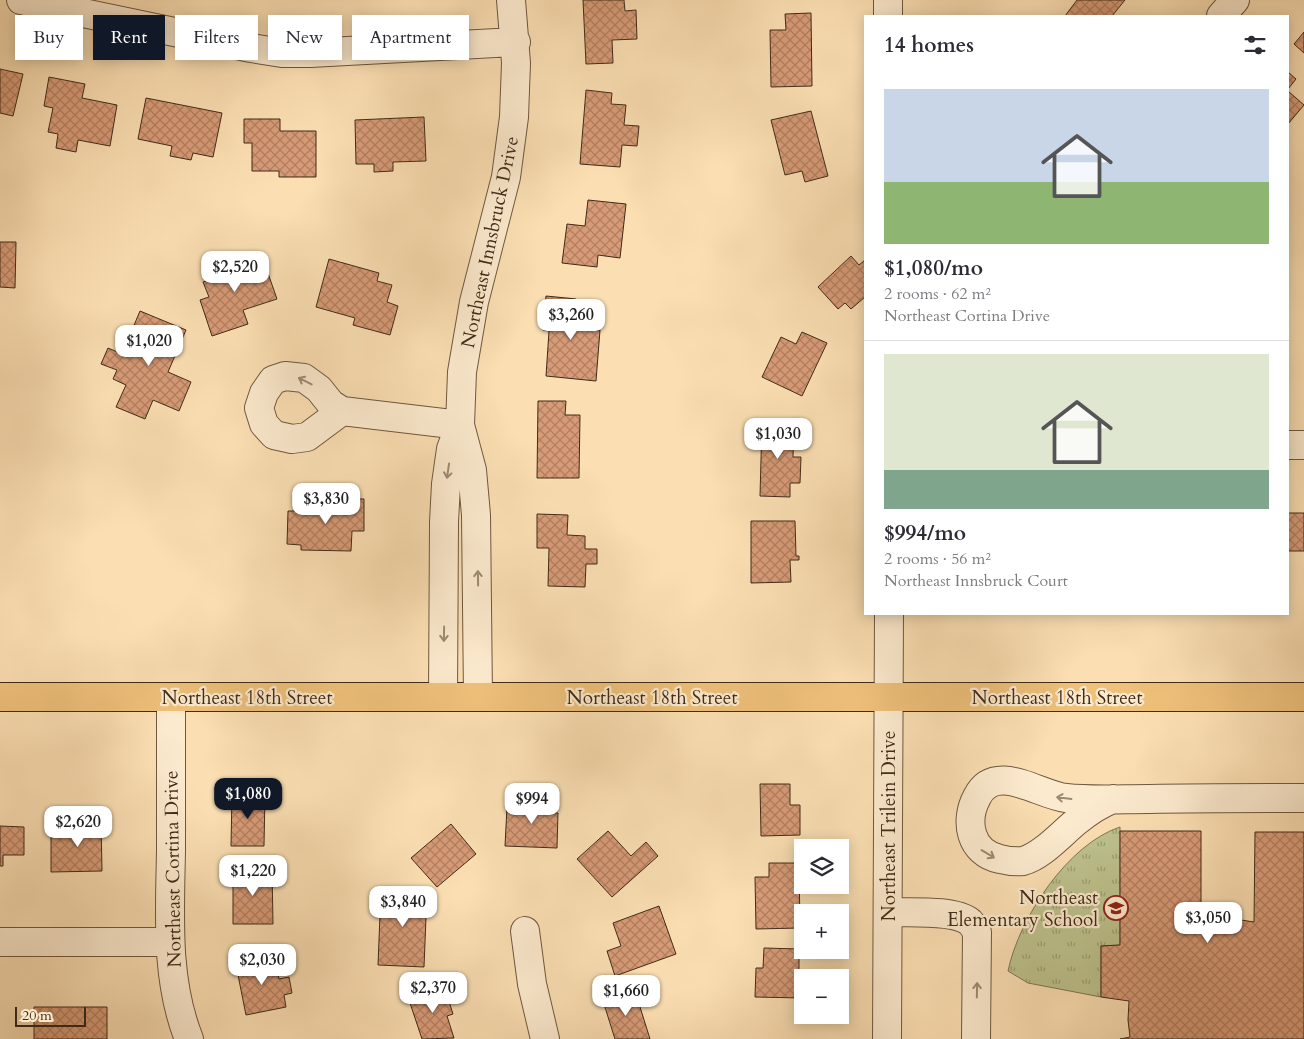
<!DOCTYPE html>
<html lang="en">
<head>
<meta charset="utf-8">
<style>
	:root { --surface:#fff; --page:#f2f2f3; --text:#2b2b33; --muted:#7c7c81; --line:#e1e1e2; --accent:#111827 }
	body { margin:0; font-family:Cardo,serif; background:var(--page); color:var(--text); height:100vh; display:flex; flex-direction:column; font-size:19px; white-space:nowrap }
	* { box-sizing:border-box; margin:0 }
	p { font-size:16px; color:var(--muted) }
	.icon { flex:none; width:28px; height:28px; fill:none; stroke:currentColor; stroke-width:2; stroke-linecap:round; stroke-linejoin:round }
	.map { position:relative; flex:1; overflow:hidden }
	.sheet { position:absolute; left:864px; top:15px; width:425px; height:600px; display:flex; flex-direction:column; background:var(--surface); border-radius:0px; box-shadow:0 2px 12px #0003 }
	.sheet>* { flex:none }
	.top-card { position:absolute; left:15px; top:15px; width:475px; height:45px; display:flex; gap:10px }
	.fabs { position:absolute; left:794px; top:839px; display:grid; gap:10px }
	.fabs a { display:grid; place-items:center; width:55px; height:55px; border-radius:0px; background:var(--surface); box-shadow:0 2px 12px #0003; font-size:25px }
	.scale { position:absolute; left:15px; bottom:12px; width:71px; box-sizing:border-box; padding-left:5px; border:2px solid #402b18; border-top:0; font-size:14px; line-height:18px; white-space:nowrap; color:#402b18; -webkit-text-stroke:4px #fceace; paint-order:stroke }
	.price { position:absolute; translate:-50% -42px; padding:0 11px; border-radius:10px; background:#fff; color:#222; font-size:16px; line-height:32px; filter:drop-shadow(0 1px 2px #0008) }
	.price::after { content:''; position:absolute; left:50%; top:30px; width:15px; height:11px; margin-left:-8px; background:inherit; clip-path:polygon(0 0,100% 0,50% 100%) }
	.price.on { background:var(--accent); color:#fff }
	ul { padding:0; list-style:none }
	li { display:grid; align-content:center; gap:10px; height:265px; padding:0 20px }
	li+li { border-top:1px solid var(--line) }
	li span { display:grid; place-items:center; height:155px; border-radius:0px; color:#555 }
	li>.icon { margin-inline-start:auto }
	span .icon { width:90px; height:90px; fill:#fffc; stroke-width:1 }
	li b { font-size:21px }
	h2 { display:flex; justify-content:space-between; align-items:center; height:60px; padding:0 20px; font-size:21px }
	.tag { padding:0 18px; border-radius:0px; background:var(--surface); box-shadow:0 2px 12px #0003; font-size:18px; line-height:45px }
	.tag.on { background:var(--accent); color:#fff }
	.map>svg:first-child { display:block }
	.park { fill:url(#park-tufts); stroke:#7e7652 }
	.building { fill:url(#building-cross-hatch); stroke:#402b18 }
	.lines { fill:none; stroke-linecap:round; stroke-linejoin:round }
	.minor-casing { stroke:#6f583f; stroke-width:30 }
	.major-casing { stroke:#402b18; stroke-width:30 }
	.minor { stroke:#fceace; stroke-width:28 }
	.major { stroke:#eec07a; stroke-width:28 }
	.oneway { stroke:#9e8a73 }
	.labels { text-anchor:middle; stroke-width:4.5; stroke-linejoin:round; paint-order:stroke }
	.street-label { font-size:19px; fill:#402b18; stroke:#fceace }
	.poi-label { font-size:19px; fill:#402b18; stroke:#fceace; text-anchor:end }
</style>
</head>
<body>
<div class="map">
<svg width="1304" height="1039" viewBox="0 0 1304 1039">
	<defs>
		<pattern id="park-tufts" width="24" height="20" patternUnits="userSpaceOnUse" patternTransform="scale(1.25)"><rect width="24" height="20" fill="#bdc28d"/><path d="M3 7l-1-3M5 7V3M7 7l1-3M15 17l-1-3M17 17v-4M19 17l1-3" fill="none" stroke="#9b9e72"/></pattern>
		<pattern id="building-cross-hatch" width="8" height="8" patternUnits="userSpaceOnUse" patternTransform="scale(1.25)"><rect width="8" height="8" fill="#d89b77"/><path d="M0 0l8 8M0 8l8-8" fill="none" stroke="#b17f61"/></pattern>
	</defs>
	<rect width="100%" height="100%" fill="#fbdfb3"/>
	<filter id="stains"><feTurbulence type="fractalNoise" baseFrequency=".004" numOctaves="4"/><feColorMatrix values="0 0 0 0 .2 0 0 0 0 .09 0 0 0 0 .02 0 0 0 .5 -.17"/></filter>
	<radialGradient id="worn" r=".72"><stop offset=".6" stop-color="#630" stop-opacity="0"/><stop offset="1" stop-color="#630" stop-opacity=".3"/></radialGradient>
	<path class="park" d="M1120,827V945L1101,946V997L1028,983L1008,971C1019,918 1068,844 1120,827Z"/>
	<path class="building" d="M583,0H624L625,11L636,10L637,39L612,40L613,63L586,64Z
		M1077,0H1125L1112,16H1065Z
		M811,13L812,86L771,87L770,30H786L785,14Z
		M1304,32V53L1294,44Z
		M0,69L23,74L13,116L0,113Z
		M1288,72L1296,79L1288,89Z
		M49,77L85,84L82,98L117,105L110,146L78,140L76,152L56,148L58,134L48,132L53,108L44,106Z
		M586,90L612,93L611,104L626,105L624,125L639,126L637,146L622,145L620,167L580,164Z
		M1288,91L1304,105L1288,124Z
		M146,98L222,113L213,157L193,153L191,160L170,156L172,146L138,139Z
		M811,111L828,176L805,182L802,171L785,175L771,120Z
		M424,117L426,161L393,162V171L374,172V164H356L355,120Z
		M244,119H280V131H316V177H279V171H252V143H244Z
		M588,200L626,204L620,258L598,255L597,267L562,263L567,224L585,226Z
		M0,242H16L15,288L0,287Z
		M262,256L277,299L243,310L248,324L212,336L200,300L209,297L203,282L213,279L208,264L227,258L230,267Z
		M851,256L859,265L865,260V297L851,309L845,303L838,309L818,287Z
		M329,259L379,273L377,281L392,285L387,302L398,306L390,335L353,325L355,318L316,307Z
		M546,296L576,299L575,314L596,315L595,330H600L596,381L546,376L549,331L543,330Z
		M140,311L186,330L168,372L191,382L179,411L153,400L145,419L116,407L126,385L113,379L117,370L101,364L108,348L122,354Z
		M802,332L827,343L802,396L762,377L781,337L796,344Z
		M538,401H566L565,415H580L579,478H537Z
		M762,422L794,423L793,457H801L800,483H790V497L760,496Z
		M326,498L364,499V531H352L351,551L301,550V545L287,544L288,511H303V504L326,505Z
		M1288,513H1304V551H1288Z
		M537,514L568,515L567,535L585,536V549H597V564H586L585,587L548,586L549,548H537Z
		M751,521H795L796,556H799V560H790L791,582L751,583Z
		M760,784H790V805H800V835L761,836Z
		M232,793L265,794L264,846H231Z
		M523,794L545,795L544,812L558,813L557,848L505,846L507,807L523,808Z
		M71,821H101L102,871L51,872V833H71Z
		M451,824L476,854L437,887L411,858Z
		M0,826L24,827V855H3V866H0Z
		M608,831L631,856L646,842L658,856L612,897L577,859Z
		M1120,831H1201V923L1229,920H1241L1254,922L1255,832H1304V1039H1120L1130,1037L1128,1020L1129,1001L1101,997V946L1120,945Z
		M769,863H799L800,928L756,929L755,877H769Z
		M233,869H272L273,924H233Z
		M381,890L427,892L424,967L378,965Z
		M659,906L676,954L615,976L607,951L621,946L613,923Z
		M764,948L799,949V971H805V978H802V998L755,997L756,968H763Z
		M274,957L279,979L289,977L292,993L284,995L286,1007L246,1015L236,965Z
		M444,986L453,1014L447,1016L454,1038L422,1039L408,997Z
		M635,991L650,1039H615L603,1001Z
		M34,1007H107V1039H34Z"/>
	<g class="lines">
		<defs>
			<path id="minor" d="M21,0L251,48L282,53H310L516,42
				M888,0V16
				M1221,16L1235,0
				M342,411L307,437L292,439L274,435L264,424L259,408L264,393L273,380L285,376L304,378L319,389L331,404L342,411L460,425
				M460,425L472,470L476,515L478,697
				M1288,445H1304
				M171,697C171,748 171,799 171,850C170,913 165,979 189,1039
				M443,697L444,522L446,484L451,449L460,425L462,372L474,302L506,177L514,117L516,63L511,0
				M1113,799C1100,804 1088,812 1077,821C1062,833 1042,856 1023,861C1015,862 1008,861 1000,859C970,853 964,821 977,797C995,761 1039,795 1066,798C1093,801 1121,799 1149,799C1201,798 1252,798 1304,798
				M888,912C909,913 954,909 970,922C973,925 975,929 977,932L976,1039
				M525,931L532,984L545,1039
				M0,942H170
				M887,1039L889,614"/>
			<path id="major" d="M0,697H1304"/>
		</defs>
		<use href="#minor" class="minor-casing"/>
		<use href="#major" class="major-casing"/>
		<use href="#minor" class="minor"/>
		<use href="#major" class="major"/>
	</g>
	<defs><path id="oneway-shaft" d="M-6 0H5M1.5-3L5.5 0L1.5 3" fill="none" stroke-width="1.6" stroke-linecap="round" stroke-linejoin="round" transform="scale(1.25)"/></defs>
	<g class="oneway">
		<use href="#oneway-shaft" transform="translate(305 381) rotate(-153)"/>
		<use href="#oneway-shaft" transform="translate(448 471) rotate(98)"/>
		<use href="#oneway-shaft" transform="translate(478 578) rotate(-91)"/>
		<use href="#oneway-shaft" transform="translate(444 634) rotate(91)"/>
		<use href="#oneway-shaft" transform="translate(1064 798) rotate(-173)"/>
		<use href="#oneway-shaft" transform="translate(988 854) rotate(31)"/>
		<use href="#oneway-shaft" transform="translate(977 990) rotate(-89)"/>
	</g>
	<defs>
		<symbol id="school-ring" viewBox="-11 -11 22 22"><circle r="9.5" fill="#fceace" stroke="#8f2418" stroke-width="1.5"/><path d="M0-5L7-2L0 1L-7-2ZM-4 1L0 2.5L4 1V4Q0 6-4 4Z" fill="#8f2418"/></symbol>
	</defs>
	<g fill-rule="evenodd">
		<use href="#school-ring" x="1102" y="894" width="28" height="28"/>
	</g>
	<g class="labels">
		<g class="street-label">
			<text transform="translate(489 242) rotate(-78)" y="7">Northeast Innsbruck Drive</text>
			<text x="247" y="704">Northeast 18th Street</text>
			<text x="652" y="704">Northeast 18th Street</text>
			<text x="1057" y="704">Northeast 18th Street</text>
			<text transform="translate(888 826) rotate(-90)" y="7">Northeast Trilein Drive</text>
			<text transform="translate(172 869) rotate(-91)" y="7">Northeast Cortina Drive</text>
		</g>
		<g class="poi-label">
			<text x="1098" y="904">Northeast<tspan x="1098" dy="22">Elementary School</tspan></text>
		</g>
	</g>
	<rect width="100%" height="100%" filter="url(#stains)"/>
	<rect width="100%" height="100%" fill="url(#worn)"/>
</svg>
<div class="fabs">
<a><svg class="icon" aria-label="layers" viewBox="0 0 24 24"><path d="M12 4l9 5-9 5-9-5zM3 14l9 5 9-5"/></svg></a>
<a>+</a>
<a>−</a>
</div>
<div class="scale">20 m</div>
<b class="price" style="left:235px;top:293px">$2,520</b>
<b class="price" style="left:571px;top:341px">$3,260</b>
<b class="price" style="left:149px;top:367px">$1,020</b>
<b class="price" style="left:778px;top:460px">$1,030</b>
<b class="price" style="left:326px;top:525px">$3,830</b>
<b class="price on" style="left:248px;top:820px">$1,080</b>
<b class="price" style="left:532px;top:825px">$994</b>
<b class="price" style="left:78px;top:848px">$2,620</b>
<b class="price" style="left:253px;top:897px">$1,220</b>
<b class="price" style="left:403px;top:928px">$3,840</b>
<b class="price" style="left:1208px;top:944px">$3,050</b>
<b class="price" style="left:262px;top:986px">$2,030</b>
<b class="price" style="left:433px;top:1014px">$2,370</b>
<b class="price" style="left:626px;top:1017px">$1,660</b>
<div class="top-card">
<a class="tag">Buy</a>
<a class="tag on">Rent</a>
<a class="tag">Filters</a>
<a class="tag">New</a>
<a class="tag">Apartment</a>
</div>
<section class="sheet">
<h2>14 homes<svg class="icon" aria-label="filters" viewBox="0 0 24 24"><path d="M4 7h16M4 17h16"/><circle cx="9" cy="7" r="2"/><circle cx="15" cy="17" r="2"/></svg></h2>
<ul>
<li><span style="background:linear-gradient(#c9d6e8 60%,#8fb573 0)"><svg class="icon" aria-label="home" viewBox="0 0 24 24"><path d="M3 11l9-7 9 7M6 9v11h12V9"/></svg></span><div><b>$1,080/mo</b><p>2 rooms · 62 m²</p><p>Northeast Cortina Drive</p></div></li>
<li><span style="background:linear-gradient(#dfe7d0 75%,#7fa58c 0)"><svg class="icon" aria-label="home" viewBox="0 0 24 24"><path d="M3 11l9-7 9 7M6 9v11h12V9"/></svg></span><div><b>$994/mo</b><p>2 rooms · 56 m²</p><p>Northeast Innsbruck Court</p></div></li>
</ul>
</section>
</div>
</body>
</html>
